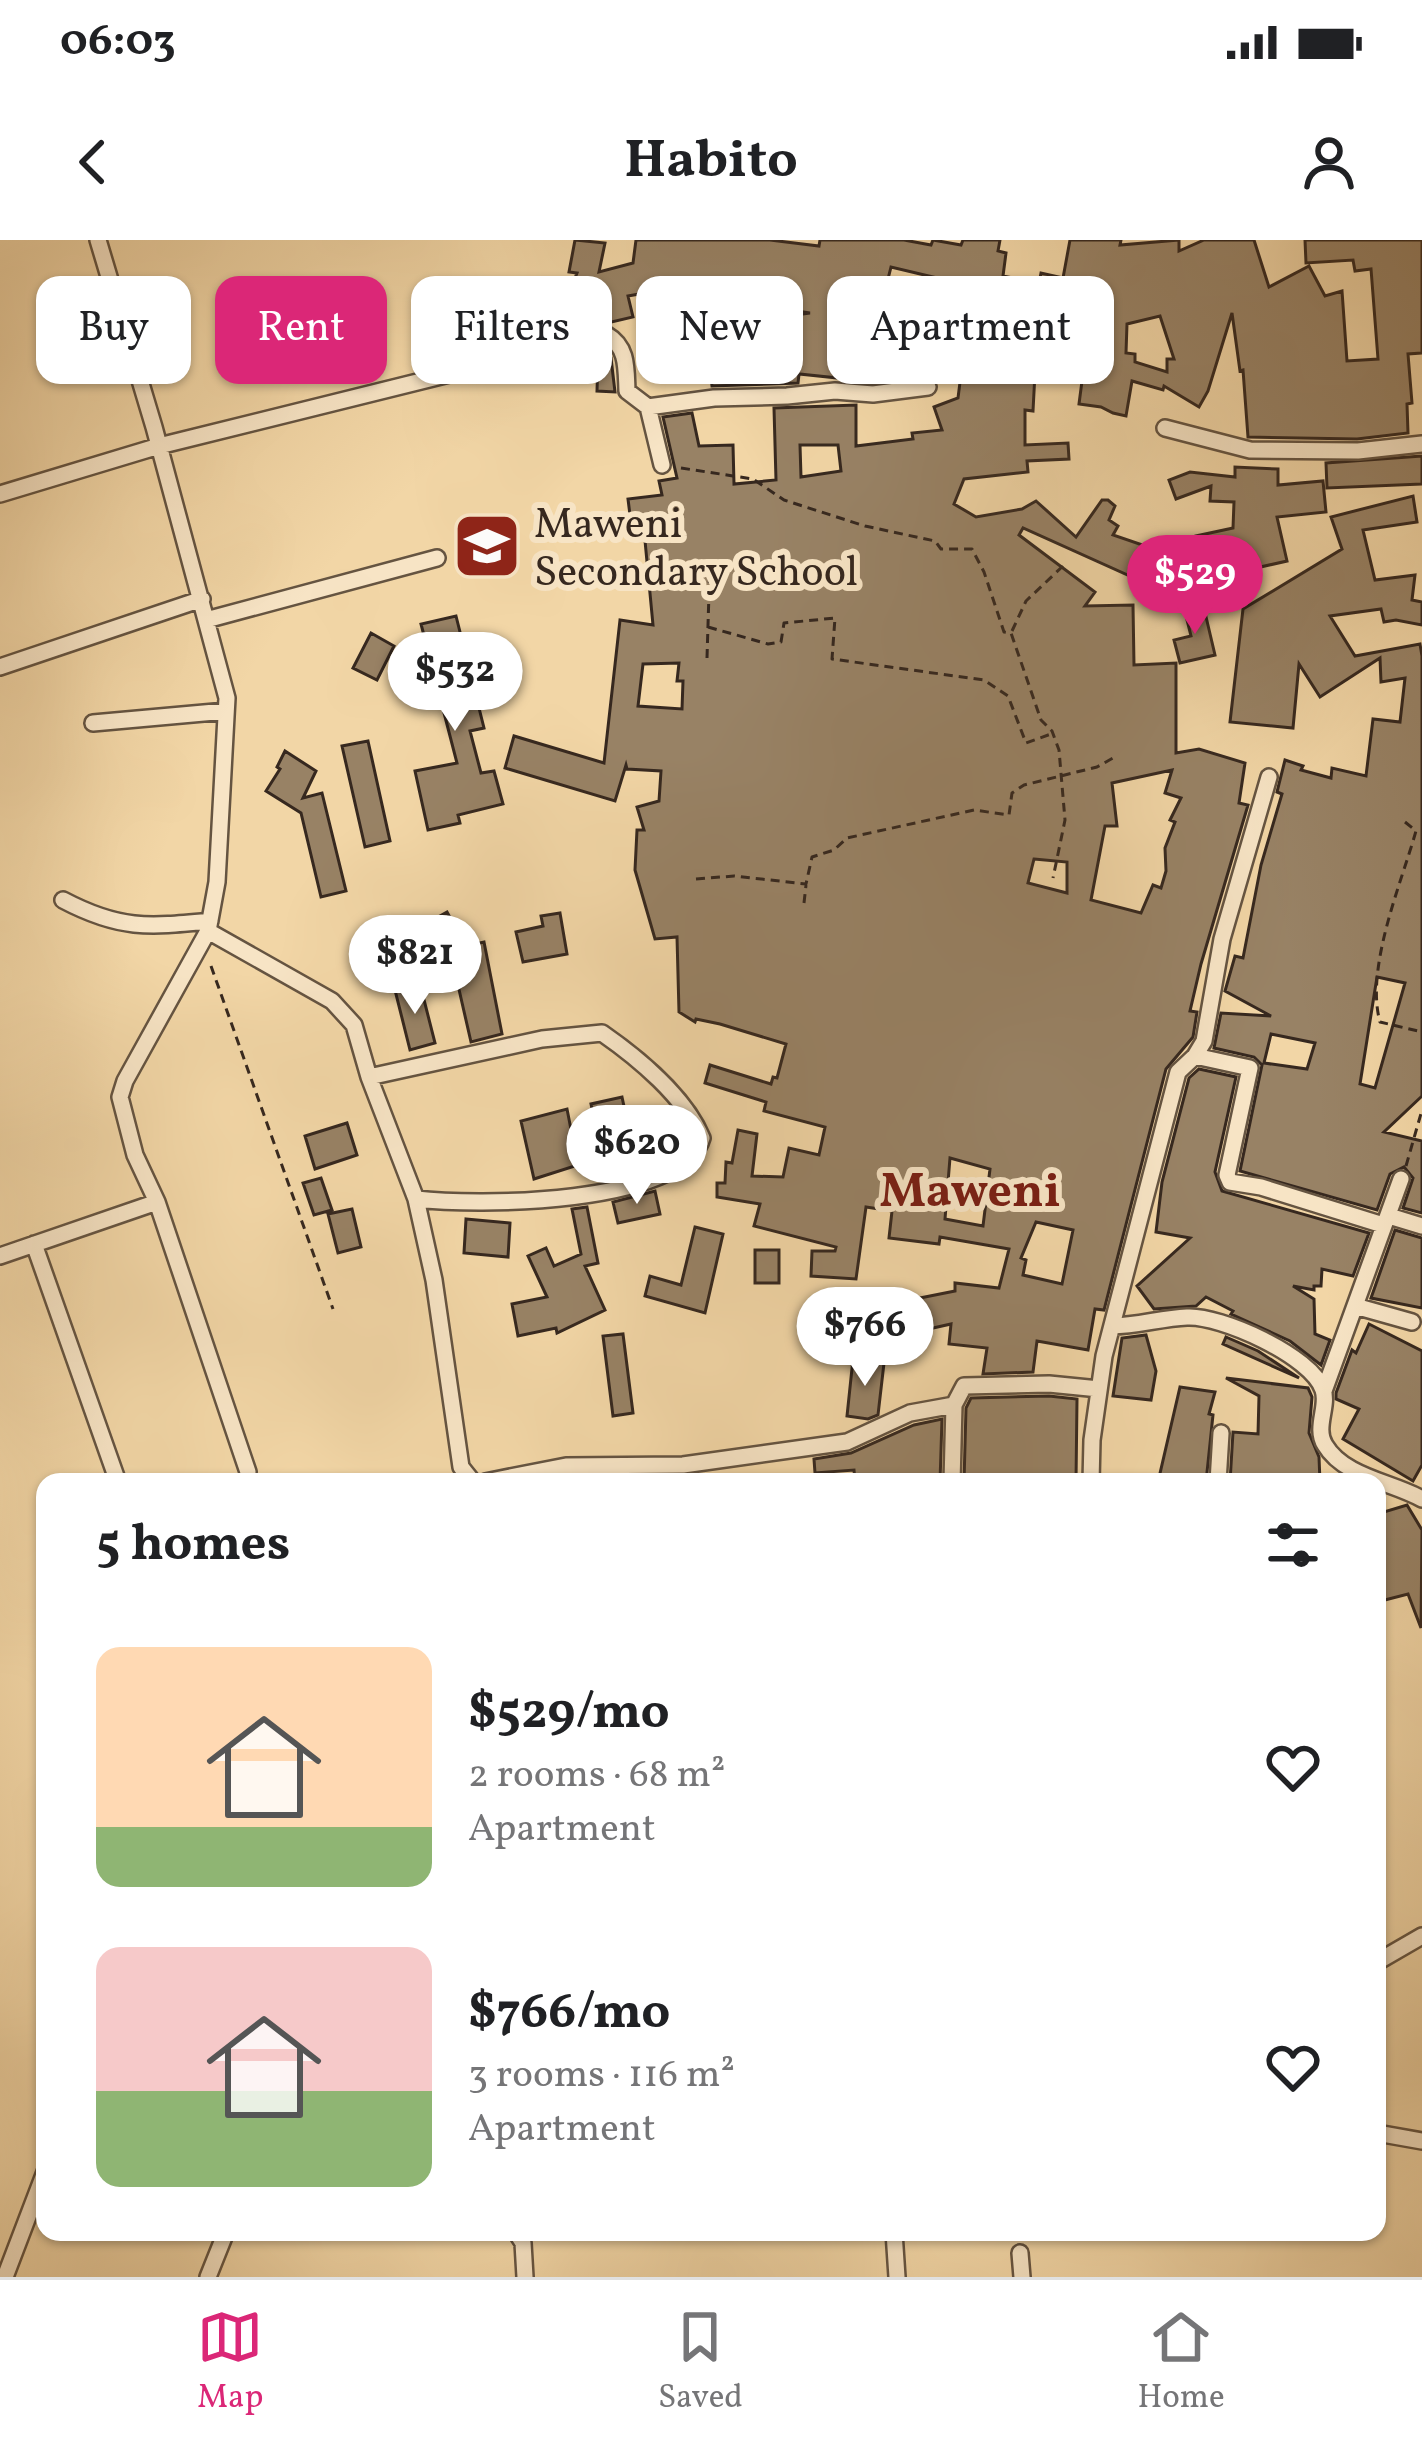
<!DOCTYPE html>
<html lang="en">
<head>
<meta charset="utf-8">
<style>
	:root { --surface:#fff; --page:#f2f2f2; --text:#202124; --muted:#757577; --line:#e0e0e0; --accent:#db2777 }
	body { margin:0; font-family:Vollkorn,serif; background:var(--page); color:var(--text); height:100vh; display:flex; flex-direction:column; font-size:45px; white-space:nowrap }
	* { box-sizing:border-box; margin:0 }
	p { font-size:39px; color:var(--muted) }
	.icon { flex:none; width:66px; height:66px; fill:none; stroke:currentColor; stroke-width:2; stroke-linecap:round; stroke-linejoin:round }
	.map { position:relative; flex:1; overflow:hidden }
	.details { position:absolute; left:36px; top:1233px; width:1350px; height:768px; display:flex; flex-direction:column; background:var(--surface); border-radius:24px; box-shadow:0 3px 9px #0004 }
	.details>* { flex:none }
	.banner { position:absolute; left:36px; top:36px; width:1350px; height:108px; display:flex; gap:24px }
	.price { position:absolute; translate:-50% -102px; padding:0 27px; border-radius:42px; background:#fff; color:#222; font-size:39px; line-height:78px; filter:drop-shadow(0 3px 6px #0008) }
	.price::after { content:''; position:absolute; left:50%; top:72px; width:36px; height:27px; margin-left:-18px; background:inherit; clip-path:polygon(0 0,100% 0,50% 100%) }
	.price.on { background:var(--accent); color:#fff }
	ul { padding:0; list-style:none }
	li { display:flex; align-items:center; gap:36px; height:300px; padding:0 60px }
	li span { display:grid; place-items:center; flex:none; width:336px; height:240px; border-radius:24px; color:#555 }
	li>.icon { margin-inline-start:auto }
	span .icon { width:144px; height:144px; fill:#fffc; stroke-width:1 }
	li b { font-size:51px }
	h2 { display:flex; justify-content:space-between; align-items:center; height:144px; padding:0 60px; font-size:51px }
	.tag { padding:0 42px; border-radius:24px; background:var(--surface); box-shadow:0 3px 9px #0004; font-size:42px; line-height:108px }
	.tag.on { background:var(--accent); color:#fff }
	.status { display:flex; justify-content:space-between; align-items:center; height:84px; padding:0 60px; background:var(--surface); direction:ltr }
	.status svg { height:33px; fill:currentColor }
	header { display:flex; justify-content:space-between; align-items:center; height:156px; padding:0 60px; background:var(--surface); font-size:54px; font-weight:700 }
	.tab-bar { display:flex; justify-content:space-around; align-items:center; height:168px; border-top:3px solid var(--line); background:var(--surface); font-size:33px; color:var(--muted) }
	.tab-bar a { display:grid; justify-items:center; gap:6px }
	.tab-bar .on { color:var(--accent) }
	.map>svg:first-child { display:block }
	.building { fill:#988265; stroke:#36281f; stroke-width:3; fill-rule:evenodd }
	.lines { fill:none; stroke-linecap:round; stroke-linejoin:round }
	.street-casing { stroke:#655441; stroke-width:20 }
	.path { stroke:#36281f; stroke-width:3; stroke-dasharray:9 6; stroke-linecap:butt }
	.street { stroke:#f7e4c5; stroke-width:15 }
	.labels { text-anchor:middle; stroke-width:12; stroke-linejoin:round; paint-order:stroke }
	.poi-label { font-size:42px; fill:#36281f; stroke:#f7e4c5; text-anchor:start }
	.quarter-label { font-size:48px; font-weight:bold; fill:#7a1f14; stroke:#f7e4c5 }
</style>
</head>
<body>
<div class="status"><b>06:03</b><svg viewBox="0 0 49 12"><path d="M0 12V9h3v3zM5 12V6h3v6zM10 12V3h3v9zM15 12V0h3v12zM26 1h20v11H26zM47 4h2v5h-2z"/></svg></div>
<header><svg class="icon" aria-label="back" viewBox="0 0 24 24"><path d="M15 5l-7 7 7 7"/></svg>Habito<svg class="icon" aria-label="person" viewBox="0 0 24 24"><circle cx="12" cy="8" r="4"/><path d="M4 21q1-7 8-7t8 7"/></svg></header>
<div class="map">
<svg width="1422" height="2037" viewBox="0 0 1422 2037">
	<rect width="100%" height="100%" fill="#f2d6a6"/>
	<filter id="stains"><feTurbulence type="fractalNoise" baseFrequency=".00167" numOctaves="4"/><feColorMatrix values="0 0 0 0 .2 0 0 0 0 .09 0 0 0 0 .02 0 0 0 .5 -.17"/></filter>
	<radialGradient id="worn" r=".72"><stop offset=".6" stop-color="#630" stop-opacity="0"/><stop offset="1" stop-color="#630" stop-opacity=".3"/></radialGradient>
	<path class="building" d="M575,0L605,3L599,32L633,23L636,0H770L819,6L820,0H904L931,5L933,0L961,5L963,0H1000L998,11L1006,13L1003,36L1039,43L1041,33L1063,38L1070,0H1121L1120,5L1179,0V11L1204,0H1254L1269,47L1309,26L1325,56L1342,51L1347,121L1378,119L1371,29L1355,31L1353,20L1306,23L1305,0H1422V113L1408,114L1412,163L1407,164L1408,193L1357,199L1248,197L1243,130L1240,131L1232,73L1208,151L1199,167L1164,146L1163,150L1132,141L1126,176L1113,173L1101,167L1079,164L1082,141L1035,133L1033,171L1025,170V205L1068,203L1069,219L1027,221L1028,232L964,239L954,264L976,277L1022,269L1036,261L1076,297L1102,260H1108L1115,266L1109,280L1118,286L1113,295L1154,309L1199,311L1196,296L1233,288L1234,262L1210,261L1211,246L1176,259L1169,240L1190,232L1235,237V227L1278,229V245L1323,241L1326,272L1277,277L1287,321L1234,333L1236,344L1141,341L1023,288L1019,295L1095,352L1085,366L1133,365L1134,425L1176,423V513L1199,509L1245,523L1239,563L1248,565L1201,724L1190,771L1197,772L1193,797L1166,829L1104,1070L1095,1069L1088,1110L1037,1101L1033,1132L983,1134L987,1108L949,1104L951,1084L911,1093L905,1061L955,1051V1043L999,1048L1009,1009L940,997L939,1004L889,998L892,971L866,967L856,1039L811,1036L812,1011H835L836,1007L754,986L760,964L717,957V943H725L726,922L732,923L738,890L757,894L752,936L783,937L789,908L819,915L825,887L764,871L766,862L705,843L710,825L771,844L773,837L777,838L786,804L720,784L696,779L695,782L679,772L677,697L655,699L635,630L637,590H644L637,567L659,561L661,531L627,529L626,525L615,561L505,528L514,496L604,523L620,380L653,385L644,290L632,291L628,259L662,255L659,241L677,238L663,177L692,173L699,206L733,205L734,244L776,240L774,168L856,165V206L913,199L912,193L942,190L934,167L958,158L963,119L935,115L936,105H883L884,83L940,84V78L952,80L958,43L891,27L884,55L890,56L888,74L842,67L832,118L840,119L838,138L799,134L798,143L712,146L709,120L726,118L721,85L810,73L731,61L732,54L659,66L656,51L628,56L633,77L556,95L558,81L577,33L569,32ZM1160,76L1174,119H1167V132L1135,122V114L1126,113L1127,84ZM800,205H838L841,231L801,237ZM679,423L677,441H683L682,469L638,466L643,424ZM1172,530L1165,553L1181,558L1170,580L1175,582L1165,608L1166,631L1161,648L1153,645L1141,673L1091,660L1105,586H1117L1112,543ZM1034,619L1067,622V653L1028,643ZM950,918L990,929L983,986L945,979ZM1036,982L1073,990L1062,1044L1023,1035L1026,1020L1021,1018Z
		M598,118H611L615,152L597,151Z
		M1422,216V244L1327,248L1326,223Z
		M1413,256L1417,282L1363,290L1375,340L1415,335L1412,360L1422,362V385L1396,380L1384,382L1381,369L1330,376L1355,416L1420,404L1422,416V856L1384,892L1422,901V973L1403,968L1413,938L1404,927L1390,934L1377,970L1240,931L1262,825L1254,817L1214,808L1221,773L1271,776L1225,751L1235,716L1243,718L1261,625L1282,554L1277,552L1285,520L1303,526L1301,530L1331,538L1332,528L1366,536L1373,479L1400,482L1405,438L1381,442L1380,418L1320,457L1299,424L1293,488L1230,482L1243,369L1342,309L1331,277ZM1377,737L1405,743L1375,848L1360,844ZM1271,794L1315,803L1307,829L1264,823Z
		M1203,364L1215,415L1180,423L1174,400L1191,396L1184,368Z
		M456,376L484,488L470,491L481,533L494,531L503,564L458,575L460,583L428,590L415,531L457,523L421,384Z
		M371,393L394,406L377,440L353,428Z
		M368,501L390,601L365,607L342,506Z
		M285,511L316,531L303,558L322,553L346,651L321,657L301,573L266,551L280,529L277,527Z
		M447,672L466,706L484,702L502,794L471,802L455,732L440,735L433,703L368,740L358,722Z
		M560,673L567,714L523,722L516,692L543,686L541,676Z
		M420,744L435,803L410,810L395,750Z
		M1199,829L1236,837L1215,932L1222,951L1369,993L1353,1036L1322,1029L1321,1046H1314V1050L1293,1046L1314,1059L1315,1094L1330,1100L1321,1125L1290,1101L1231,1074L1233,1071L1206,1057L1196,1066L1154,1069L1137,1046L1190,998L1156,992L1162,942L1189,838Z
		M622,857L634,913L603,920L591,864Z
		M567,869L578,925L534,939L521,881Z
		M347,883L357,915L315,929L305,896Z
		M321,938L332,970L314,975L303,943Z
		M655,951L660,974L618,983L613,962Z
		M587,967L598,1023L585,1026L605,1070L557,1093L556,1088L518,1096L512,1064L547,1057L528,1016L546,1008L554,1026L581,1014L572,969Z
		M352,969L361,1007L338,1013L328,974Z
		M466,979L510,983L508,1017L464,1013Z
		M695,987L723,994L705,1073L645,1056L650,1036L681,1045Z
		M1395,990L1422,998V1068L1371,1058Z
		M755,1010H779V1043H755Z
		M1369,1084L1422,1111V1225L1413,1241L1343,1199L1359,1169L1336,1159V1153L1352,1110L1356,1113Z
		M623,1094L633,1173L613,1176L603,1096Z
		M1146,1095L1156,1131L1151,1160L1113,1156L1122,1098Z
		M1226,1097L1258,1111L1299,1138L1223,1104Z
		M853,1119L884,1123L878,1175L868,1179L847,1176Z
		M1226,1138L1308,1148L1312,1157L1309,1193L1319,1217L1320,1242H1230L1233,1192L1258,1194L1259,1156Z
		M1180,1147L1215,1152L1209,1174L1213,1175L1206,1242H1158Z
		M1049,1156L1077,1159L1076,1242H964L966,1168L971,1158Z
		M942,1179L940,1242H855L854,1230L815,1233L814,1219L851,1213L914,1185Z
		M1407,1265L1422,1290L1421,1388L1408,1354L1377,1362V1274Z"/>
	<g class="lines">
		<defs>
			<path id="street" d="M98,0L154,187L227,458L217,642L208,691L125,841L120,857L135,915L157,962L248,1232
				M648,167L714,158L787,156L835,151L873,154L928,147
				M1165,188L1250,210L1358,211L1422,204
				M0,254L159,206L607,95C628,107 626,129 627,151L648,167L662,225
				M206,380L437,318
				M0,427L202,359
				M93,483L226,471
				M63,660C120,690 148,687 210,681
				M208,691L332,761L354,785L369,837L416,959C475,966 682,966 702,898C685,857 638,818 602,793L542,799L369,837
				M1195,816L1250,828L1227,935L1230,942L1261,947L1383,985
				M416,959L434,1040L461,1227L473,1242
				M1389,976L1422,986
				M34,1004L118,1242
				M0,1016L157,962
				M1355,1066L1412,1082
				M1112,1086C1138,1086 1161,1078 1187,1077C1220,1075 1312,1116 1323,1150C1329,1166 1314,1188 1325,1205C1344,1237 1392,1242 1422,1259
				M1324,1151L1401,939
				M485,1242L566,1226L683,1225L847,1202L910,1173L954,1165
				M952,1242L954,1165L964,1146L1049,1144L1099,1149
				M1091,1242L1092,1200L1104,1116L1178,832L1195,816L1204,801L1222,699L1269,537
				M1218,1242L1221,1193
				M1377,1722L1422,1696
				M1377,1893L1422,1901
				M516,1992L523,2003L525,2037
				M894,1992L897,2037
				M1020,2013L1022,2037
				M5,2037L45,1932
				M208,2037L226,1992"/>
		</defs>
		<use href="#street" class="street-casing"/>
		<path class="path" d="M681,228L753,239L784,260L865,286L935,301L941,309H972L984,332L1004,392L1011,393L1041,480L1052,491L1059,510L1065,580L1053,638
			M708,387L768,404L781,402L784,383L835,378L832,419L984,440L1008,456L1026,503L1051,494
			M1012,391L1026,361L1063,326
			M707,418L710,320
			M1405,582L1416,591C1401,644 1365,728 1380,782L1422,792
			M696,639L734,636L806,644L812,617L834,610L847,598L974,570L1009,575L1012,553L1024,545L1097,527L1113,518
			M804,663L806,645
			M211,726L333,1069
			M1406,926L1422,870"/>
		<use href="#street" class="street"/>
	</g>
	<defs>
		<symbol id="school-square" viewBox="-11 -11 22 22"><rect x="-9" y="-9" width="18" height="18" rx="4" fill="#8f2418" stroke="#f7e4c5"/><path d="M0-5L7-2L0 1L-7-2ZM-4 1L0 2.5L4 1V4Q0 6-4 4Z" fill="#fff"/></symbol>
	</defs>
	<g fill-rule="evenodd">
		<use href="#school-square" x="449" y="268" width="76" height="76"/>
	</g>
	<g class="labels">
		<g class="poi-label">
			<text x="534" y="297">Maweni<tspan x="534" dy="48">Secondary School</tspan></text>
		</g>
		<g class="quarter-label">
			<text x="970" y="966">Maweni</text>
		</g>
	</g>
	<rect width="100%" height="100%" filter="url(#stains)"/>
	<rect width="100%" height="100%" fill="url(#worn)"/>
</svg>
<b class="price on" style="left:1195px;top:397px">$529</b>
<b class="price" style="left:455px;top:494px">$532</b>
<b class="price" style="left:415px;top:777px">$821</b>
<b class="price" style="left:637px;top:967px">$620</b>
<b class="price" style="left:865px;top:1149px">$766</b>
<div class="banner">
<a class="tag">Buy</a>
<a class="tag on">Rent</a>
<a class="tag">Filters</a>
<a class="tag">New</a>
<a class="tag">Apartment</a>
</div>
<section class="details">
<h2>5 homes<svg class="icon" aria-label="filters" viewBox="0 0 24 24"><path d="M4 7h16M4 17h16"/><circle cx="9" cy="7" r="2"/><circle cx="15" cy="17" r="2"/></svg></h2>
<ul>
<li><span style="background:linear-gradient(#ffd9b3 75%,#8fb573 0)"><svg class="icon" aria-label="home" viewBox="0 0 24 24"><path d="M3 11l9-7 9 7M6 9v11h12V9"/></svg></span><div><b>$529/mo</b><p>2 rooms · 68 m²</p><p>Apartment</p></div><svg class="icon" aria-label="heart" viewBox="0 0 24 24"><path d="M12 20l-8-8c-3-5 5-10 8-4 3-6 11-1 8 4z"/></svg></li>
<li><span style="background:linear-gradient(#f6c9c9 60%,#8fb573 0)"><svg class="icon" aria-label="home" viewBox="0 0 24 24"><path d="M3 11l9-7 9 7M6 9v11h12V9"/></svg></span><div><b>$766/mo</b><p>3 rooms · 116 m²</p><p>Apartment</p></div><svg class="icon" aria-label="heart" viewBox="0 0 24 24"><path d="M12 20l-8-8c-3-5 5-10 8-4 3-6 11-1 8 4z"/></svg></li>
</ul>
</section>
</div>
<nav class="tab-bar">
<a class="on"><svg class="icon" aria-label="map" viewBox="0 0 24 24"><path d="M3 6l6-2 6 2 6-2v14l-6 2-6-2-6 2zM9 4v14M15 6v14"/></svg>Map</a>
<a><svg class="icon" aria-label="saved" viewBox="0 0 24 24"><path d="M7 4h10v16l-5-4-5 4z"/></svg>Saved</a>
<a><svg class="icon" aria-label="home" viewBox="0 0 24 24"><path d="M3 11l9-7 9 7M6 9v11h12V9"/></svg>Home</a>
</nav>
</body>
</html>
